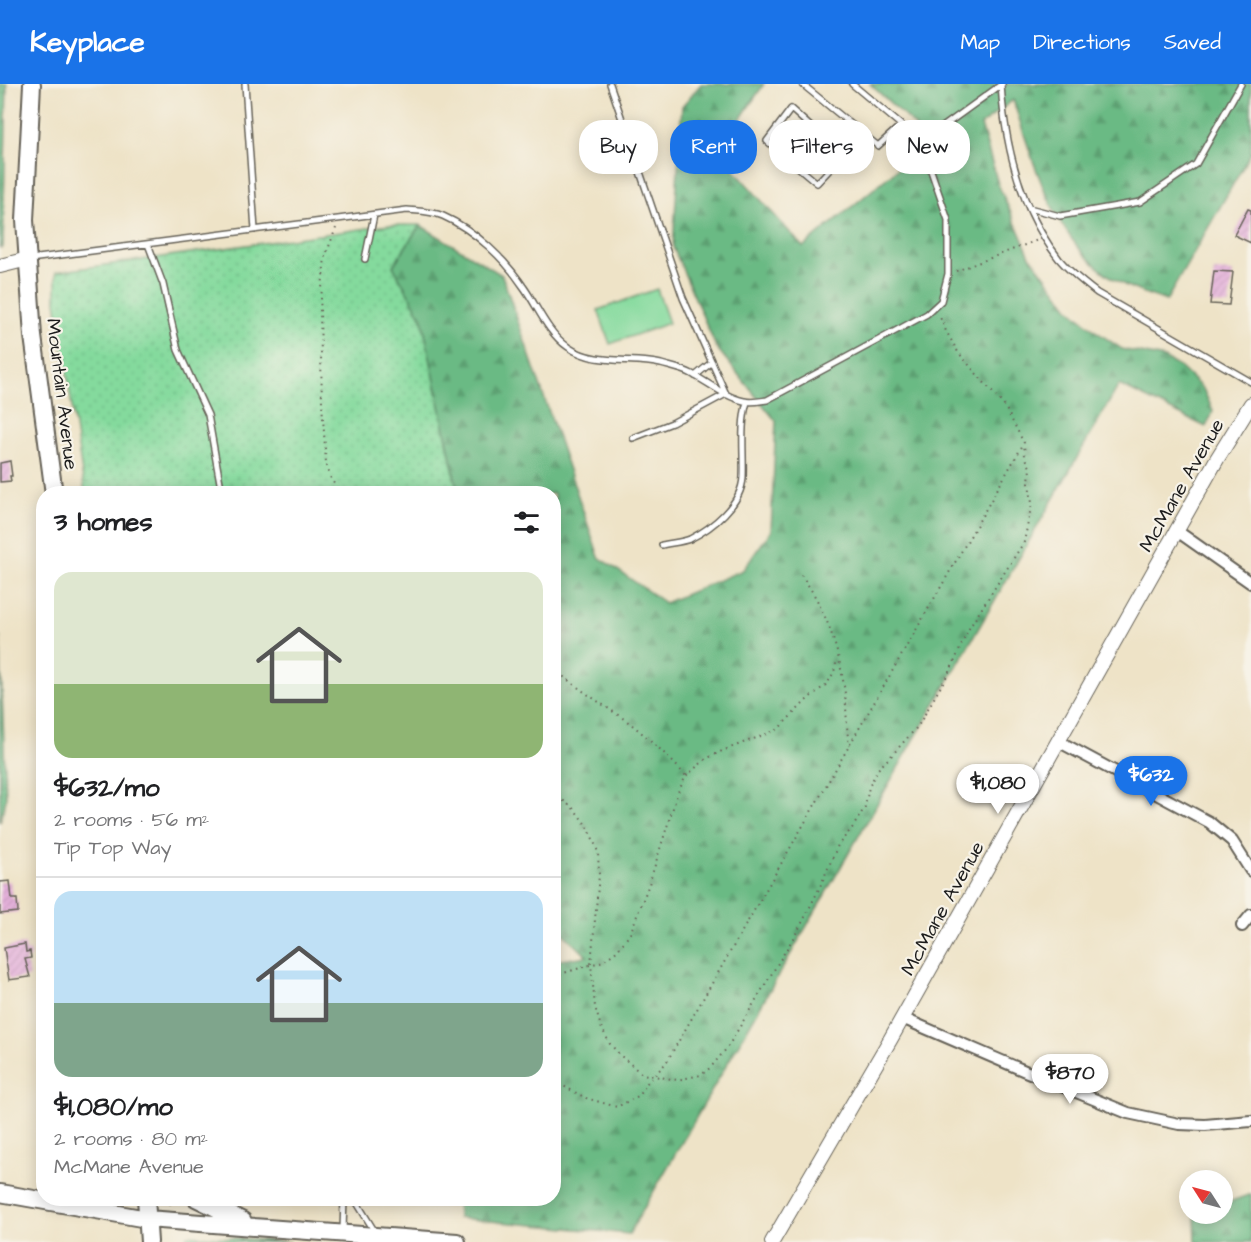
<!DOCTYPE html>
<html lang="en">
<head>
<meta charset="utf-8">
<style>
	:root { --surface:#fff; --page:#f2f2f2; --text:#202124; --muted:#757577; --line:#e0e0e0; --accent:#1a73e8 }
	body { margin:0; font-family:"Architects Daughter",sans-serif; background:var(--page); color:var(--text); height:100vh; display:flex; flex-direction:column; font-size:22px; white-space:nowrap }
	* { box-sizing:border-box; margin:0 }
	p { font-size:20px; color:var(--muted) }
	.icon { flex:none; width:33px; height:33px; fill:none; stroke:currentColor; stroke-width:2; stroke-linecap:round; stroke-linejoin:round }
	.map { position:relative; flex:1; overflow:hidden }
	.details { position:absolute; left:36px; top:402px; width:525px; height:720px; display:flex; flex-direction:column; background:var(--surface); border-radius:24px; box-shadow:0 3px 15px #0003 }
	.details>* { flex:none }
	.top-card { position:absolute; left:579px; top:36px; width:570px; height:54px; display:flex; gap:12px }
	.needle { width:39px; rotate:306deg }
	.controls { position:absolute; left:1179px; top:1086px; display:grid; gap:12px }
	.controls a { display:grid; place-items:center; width:54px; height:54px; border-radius:50%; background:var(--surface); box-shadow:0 3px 15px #0003; font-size:30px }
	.price { position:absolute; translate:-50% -51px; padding:0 14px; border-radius:21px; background:#fff; color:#222; font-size:20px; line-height:39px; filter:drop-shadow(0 2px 3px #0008) }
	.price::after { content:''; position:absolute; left:50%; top:36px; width:18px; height:14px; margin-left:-9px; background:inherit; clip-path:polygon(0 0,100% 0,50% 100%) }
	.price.on { background:var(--accent); color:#fff }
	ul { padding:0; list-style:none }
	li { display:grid; align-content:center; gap:12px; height:318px; padding:0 18px }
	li+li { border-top:2px solid var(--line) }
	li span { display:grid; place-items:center; height:186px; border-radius:18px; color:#555 }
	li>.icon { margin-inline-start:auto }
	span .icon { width:108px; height:108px; fill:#fffc; stroke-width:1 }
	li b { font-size:26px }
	h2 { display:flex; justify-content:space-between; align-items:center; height:72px; padding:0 18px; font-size:26px }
	.pill { padding:0 21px; border-radius:24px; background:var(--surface); box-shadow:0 3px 15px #0003; font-size:21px; line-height:54px }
	.pill.on { background:var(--accent); color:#fff }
	header { display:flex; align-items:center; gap:36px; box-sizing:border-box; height:84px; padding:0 30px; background:var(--accent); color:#fff }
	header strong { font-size:28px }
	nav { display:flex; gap:33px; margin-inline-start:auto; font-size:21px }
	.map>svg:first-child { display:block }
	.grass { fill:url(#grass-dots); stroke:#507b5c; stroke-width:1.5 }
	.forest { fill:url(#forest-firs); stroke:#446b50; stroke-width:1.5 }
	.garden { fill:#84da9d; stroke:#507b5c; stroke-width:1.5 }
	.building { fill:url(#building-hatch) }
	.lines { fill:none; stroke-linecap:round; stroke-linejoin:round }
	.service-casing { stroke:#666258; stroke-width:8 }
	.minor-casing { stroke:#666258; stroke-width:14 }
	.tertiary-casing { stroke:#666258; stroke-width:16 }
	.secondary-casing { stroke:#666258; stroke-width:20 }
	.path { stroke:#666258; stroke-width:2; stroke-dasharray:1.5 4.5; stroke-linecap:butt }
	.service { stroke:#fff; stroke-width:5 }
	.minor { stroke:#fff; stroke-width:10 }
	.tertiary { stroke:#fff; stroke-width:14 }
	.secondary { stroke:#fff; stroke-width:16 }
	.labels { text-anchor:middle; stroke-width:4.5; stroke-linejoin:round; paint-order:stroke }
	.street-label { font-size:20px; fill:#1c1c1c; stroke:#f7f3e8 }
</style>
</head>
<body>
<header>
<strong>Keyplace</strong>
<nav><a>Map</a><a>Directions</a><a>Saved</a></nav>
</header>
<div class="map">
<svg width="1251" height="1158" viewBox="0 0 1251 1158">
	<defs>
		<pattern id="grass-dots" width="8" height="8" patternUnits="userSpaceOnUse" patternTransform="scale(1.5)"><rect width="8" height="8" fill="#84da9d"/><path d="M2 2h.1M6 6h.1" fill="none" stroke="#71ba87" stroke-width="1.8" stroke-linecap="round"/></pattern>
		<pattern id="forest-firs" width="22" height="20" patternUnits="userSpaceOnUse" patternTransform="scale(1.5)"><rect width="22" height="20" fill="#6bba84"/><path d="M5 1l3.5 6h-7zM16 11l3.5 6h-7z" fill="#5c9f71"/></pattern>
		<pattern id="building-hatch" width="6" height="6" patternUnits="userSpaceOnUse" patternTransform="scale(1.5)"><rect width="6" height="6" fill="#e4b0da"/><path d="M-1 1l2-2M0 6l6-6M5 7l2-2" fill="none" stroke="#c397ba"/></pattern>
	</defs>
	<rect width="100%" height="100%" fill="#f7f3e8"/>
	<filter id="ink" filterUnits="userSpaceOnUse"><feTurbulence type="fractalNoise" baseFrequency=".0167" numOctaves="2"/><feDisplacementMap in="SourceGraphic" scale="12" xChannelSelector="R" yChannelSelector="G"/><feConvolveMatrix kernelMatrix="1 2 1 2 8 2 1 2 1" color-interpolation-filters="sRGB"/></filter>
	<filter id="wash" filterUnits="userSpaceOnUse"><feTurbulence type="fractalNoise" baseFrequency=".008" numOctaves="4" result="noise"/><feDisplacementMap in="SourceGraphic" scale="24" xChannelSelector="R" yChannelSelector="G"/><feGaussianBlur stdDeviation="1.35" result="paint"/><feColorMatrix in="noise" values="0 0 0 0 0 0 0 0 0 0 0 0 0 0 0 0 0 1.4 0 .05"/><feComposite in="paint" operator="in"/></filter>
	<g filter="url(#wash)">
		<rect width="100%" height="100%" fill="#eee3c7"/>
		<path class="grass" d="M389,141H420L393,182L422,234L458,409H85L56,217V188Z"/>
		<path class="forest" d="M0,0H7L3,163L0,164Z
			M701,0H764L718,68L803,163L912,73L916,43L870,0H1251V69L1166,217C1150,211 1133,206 1119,198C1054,161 1035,82 1013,16L981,41L998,100L1030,172L1069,224L1094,246L1122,265L1164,274L1181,284L1203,305L1213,327L1206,343L1119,301L629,1150L458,1134L457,1115L554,1114V877L587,872L554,841V410L458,409L422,234L393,182L420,141L502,191L599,473L665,519L743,486L771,447L776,337L716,263L673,163L682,22Z
			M0,552L6,716L0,738Z
			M1251,1110V1158H1196L1195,1130H1222L1223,1120Z
			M188,1151L291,1158H184Z"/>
		<path class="garden" d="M657,205L669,239L610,260L598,226Z"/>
		<g id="blocks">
			<path class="building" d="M1248,125L1251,126V159L1234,151Z
				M1214,187L1233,188L1229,221L1210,220Z
				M10,377L12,392H10L11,397L0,398V379Z
				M10,797L12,815H17L18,828L0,830V798Z
				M25,860L26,868L30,867L31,874L25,875L30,893L9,896L4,864Z"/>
		</g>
	</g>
	<g filter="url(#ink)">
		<use href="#blocks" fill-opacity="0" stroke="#666258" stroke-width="1.5"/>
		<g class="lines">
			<defs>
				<path id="service" d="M245,0L255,146
					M610,0L683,214L726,310L672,339L633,354
					M802,0L878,62L901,41L852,0
					M1001,1C1005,62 1021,126 1059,175C1070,188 1084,199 1097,209L1251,298
					M901,41L917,60L928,64
					M842,71L791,25L767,57L817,99L863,50
					M1029,124L1060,132L1140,118L1196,80L1241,0
					M148,160L163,200L178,266L208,331L222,410
					M30,175L407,126C419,127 432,127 443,132C475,146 506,176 525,205C538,224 548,249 568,263C595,282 631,273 661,280C671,283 683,285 692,290C709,299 725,313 744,317C752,319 760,317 767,316L927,230L941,217L948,190V136L928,78L930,58L937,47L1002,0
					M365,175L374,131
					M695,292L712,278
					M662,461C671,459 682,458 690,455C712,444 742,420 743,393C744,368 740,342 747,318
					M354,1114L375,1148
					M343,1146L344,1114"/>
				<path id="minor" d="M1177,447L1251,499
					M1058,657L1209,738L1232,757L1251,787
					M1242,842L1251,831
					M902,934L1025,987L1128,1029L1179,1040L1205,1041L1251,1037"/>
				<path id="tertiary" d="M0,182L28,175
					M772,1158L890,956L1217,375L1251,320"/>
				<path id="secondary" d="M32,0L25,136L33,252L54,410
					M0,1109L147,1135L457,1158
					M146,1114L149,1158
					M196,1114L243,1137"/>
			</defs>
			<use href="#service" class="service-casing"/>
			<use href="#minor" class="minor-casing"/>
			<use href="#tertiary" class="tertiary-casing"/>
			<use href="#secondary" class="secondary-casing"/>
			<path class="path" d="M336,144L325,173L320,225L322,319L326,379L331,395L341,410
				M956,187L1038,156
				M801,491C825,523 838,562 844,602C847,622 846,642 849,662
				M554,585C577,604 602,620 627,637C648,653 668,672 686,692
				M554,709L575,726L589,745L598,768L599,791L591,880L595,923L601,943L610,960L621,972L642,990L677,996L701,991L711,983L727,964L801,841L819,805L838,761L853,743L865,723L869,703L878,685L892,671L918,642L953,581L968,546L1024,458L1032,419L1029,400L1030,383L1025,372L1024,359L1005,323L958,268L946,247L939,231
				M554,892L603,877L617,867L630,850L649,800L678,708L686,692L706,675L722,667L777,646L809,614L827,600L834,588L837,576
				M554,997L586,1014L617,1023L640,1011L647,999L666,979L1024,359
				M167,1114L171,1121"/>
			<use href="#service" class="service"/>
			<use href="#minor" class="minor"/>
			<use href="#tertiary" class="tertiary"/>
			<use href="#secondary" class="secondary"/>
		</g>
	</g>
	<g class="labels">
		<g class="street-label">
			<text transform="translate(63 310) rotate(83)" y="7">Mountain Avenue</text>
			<text transform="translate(1181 401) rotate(-60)" y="7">McMane Avenue</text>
			<text transform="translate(942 824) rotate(-61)" y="7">McMane Avenue</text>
		</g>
	</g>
</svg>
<div class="controls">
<a><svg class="needle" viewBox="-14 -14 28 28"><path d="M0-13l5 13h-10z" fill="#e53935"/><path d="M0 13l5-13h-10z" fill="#757577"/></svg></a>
</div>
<b class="price on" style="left:1151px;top:723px">$632</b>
<b class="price" style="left:998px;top:731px">$1,080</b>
<b class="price" style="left:1070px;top:1021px">$870</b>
<div class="top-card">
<a class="pill">Buy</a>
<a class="pill on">Rent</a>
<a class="pill">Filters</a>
<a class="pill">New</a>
</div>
<section class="details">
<h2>3 homes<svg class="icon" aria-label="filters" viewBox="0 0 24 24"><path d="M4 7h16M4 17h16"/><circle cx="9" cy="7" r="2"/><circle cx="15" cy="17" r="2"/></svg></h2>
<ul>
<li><span style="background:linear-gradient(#dfe7d0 60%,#8fb573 0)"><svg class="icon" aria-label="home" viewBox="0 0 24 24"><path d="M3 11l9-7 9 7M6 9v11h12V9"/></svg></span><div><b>$632/mo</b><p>2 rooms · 56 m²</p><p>Tip Top Way</p></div></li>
<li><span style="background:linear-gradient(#bfe0f5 60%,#7fa58c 0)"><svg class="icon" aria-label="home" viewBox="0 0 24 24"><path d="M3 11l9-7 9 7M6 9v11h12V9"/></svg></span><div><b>$1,080/mo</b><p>2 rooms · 80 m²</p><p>McMane Avenue</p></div></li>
</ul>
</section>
</div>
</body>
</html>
